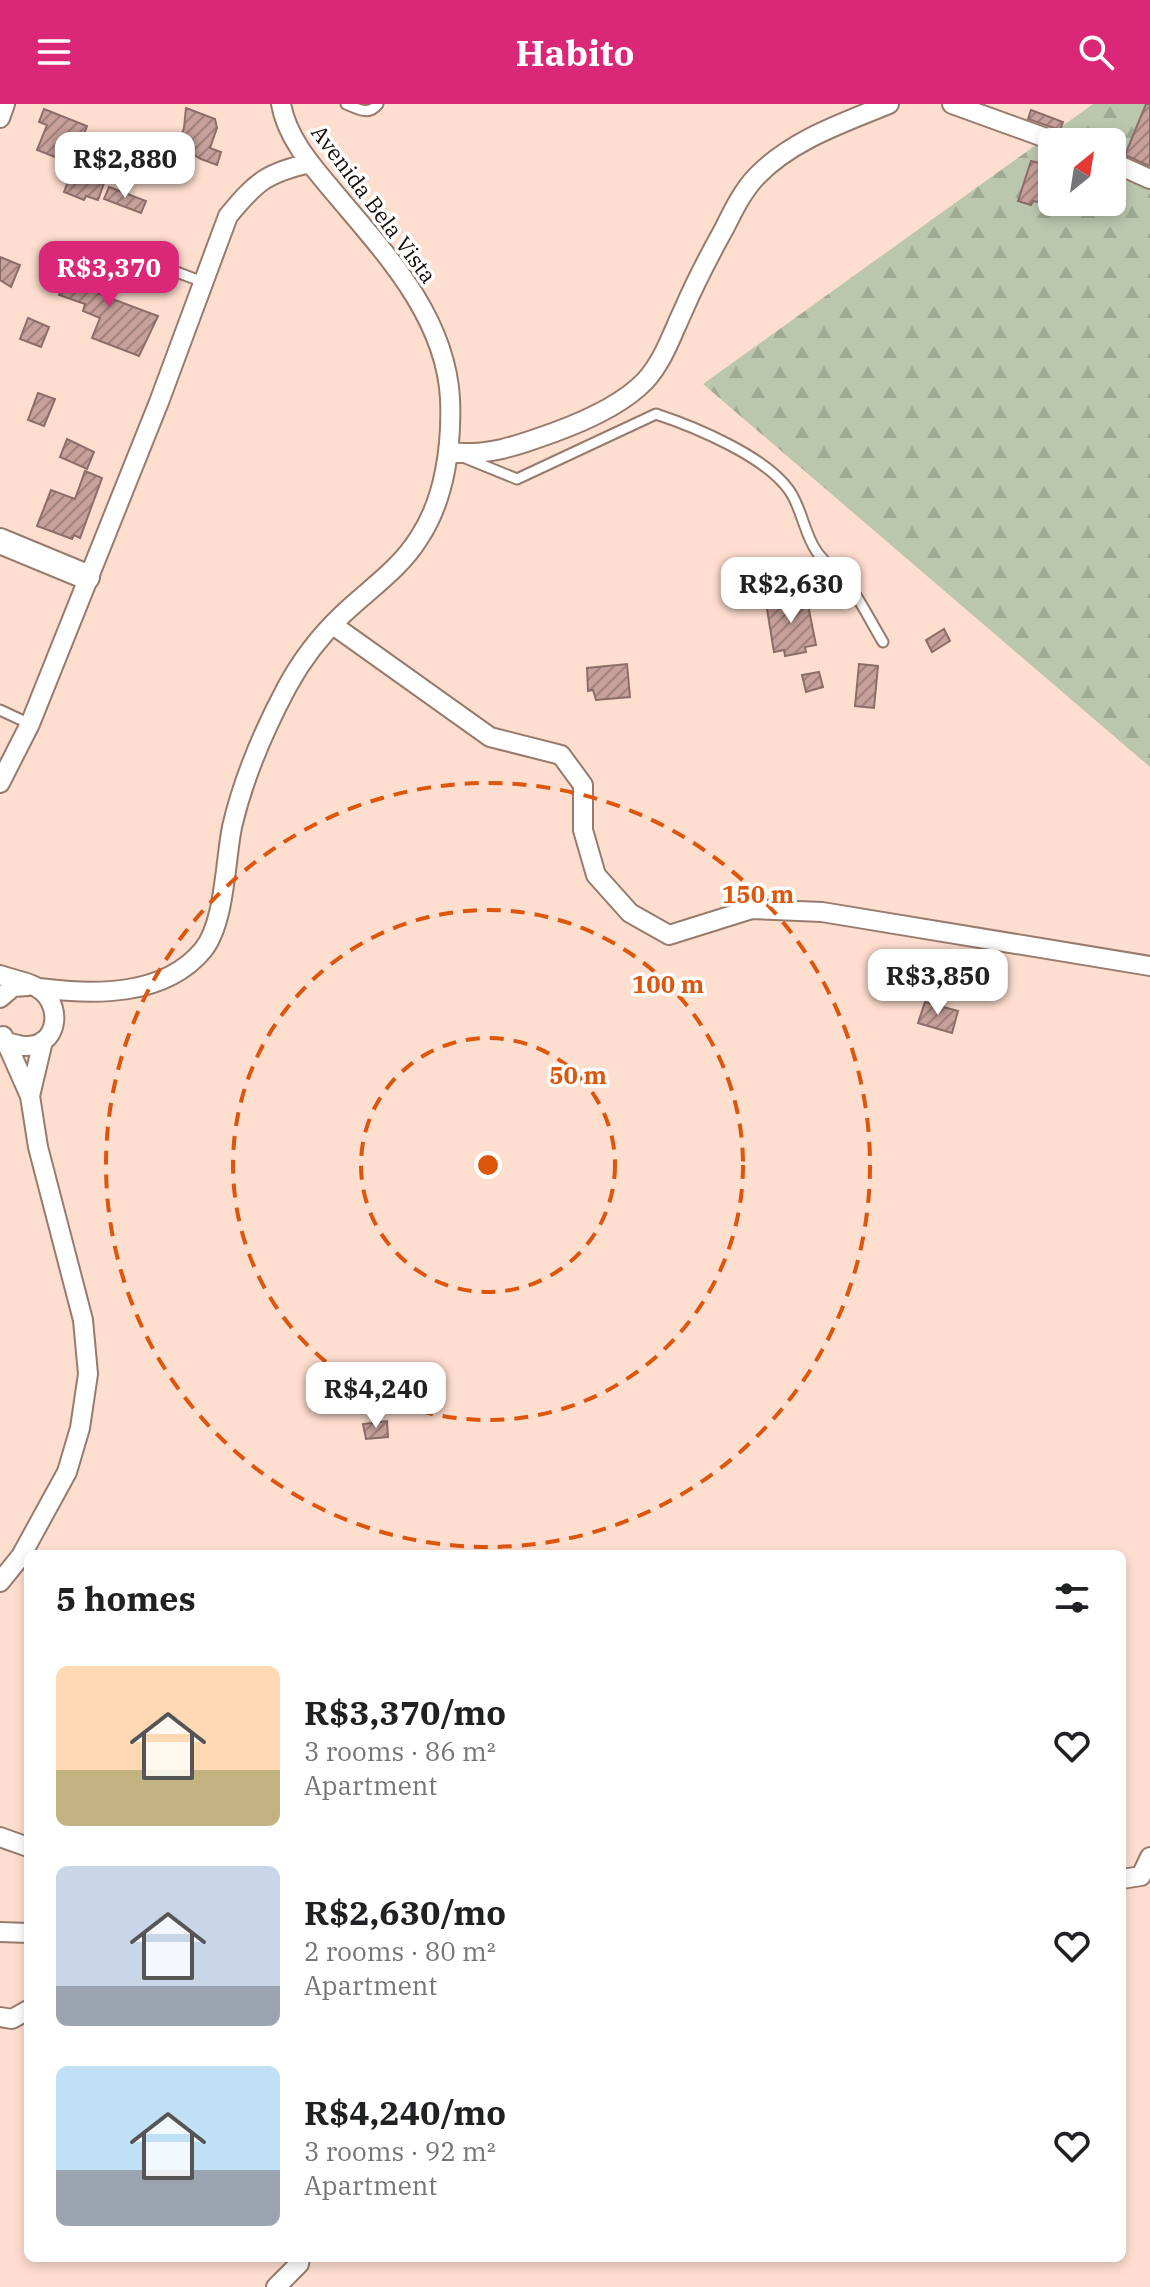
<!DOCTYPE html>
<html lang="en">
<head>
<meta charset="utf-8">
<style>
	:root { --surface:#fff; --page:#f2f2f2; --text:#202124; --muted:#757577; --accent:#db2777 }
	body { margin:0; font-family:"IBM Plex Serif",serif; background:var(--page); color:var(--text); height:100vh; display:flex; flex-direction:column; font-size:30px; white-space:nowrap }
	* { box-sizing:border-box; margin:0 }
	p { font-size:26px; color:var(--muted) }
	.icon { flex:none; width:44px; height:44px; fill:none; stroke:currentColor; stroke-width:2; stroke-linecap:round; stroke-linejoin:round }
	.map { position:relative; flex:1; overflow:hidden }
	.details { position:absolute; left:24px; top:1446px; width:1102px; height:712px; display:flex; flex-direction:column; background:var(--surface); border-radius:12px; box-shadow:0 4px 12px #0003 }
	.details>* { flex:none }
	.needle { width:52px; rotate:30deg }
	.tools { position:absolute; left:1038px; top:24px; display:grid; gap:16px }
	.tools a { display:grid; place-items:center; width:88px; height:88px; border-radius:12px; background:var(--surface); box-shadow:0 4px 12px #0003; font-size:40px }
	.price { position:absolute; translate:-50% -68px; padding:0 18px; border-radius:16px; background:#fff; color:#222; font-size:26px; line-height:52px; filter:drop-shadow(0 2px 4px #0008) }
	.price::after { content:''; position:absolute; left:50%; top:48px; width:24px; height:18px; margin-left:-12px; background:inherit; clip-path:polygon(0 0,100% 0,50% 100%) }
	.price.selected { background:var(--accent); color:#fff }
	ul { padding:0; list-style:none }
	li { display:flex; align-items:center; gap:24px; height:200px; padding:0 32px }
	li span { display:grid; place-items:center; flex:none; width:224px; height:160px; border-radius:12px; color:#555 }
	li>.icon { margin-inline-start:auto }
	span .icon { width:96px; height:96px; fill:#fffc; stroke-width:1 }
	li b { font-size:34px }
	h2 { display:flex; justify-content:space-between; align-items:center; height:96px; padding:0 32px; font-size:34px }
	header { display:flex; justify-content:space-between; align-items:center; height:104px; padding:0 32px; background:var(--accent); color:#fff; font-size:36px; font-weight:800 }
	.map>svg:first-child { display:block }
	.forest { fill:url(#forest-firs); fill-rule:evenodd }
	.building { fill:url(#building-hatch); stroke:#8d6d69; stroke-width:2 }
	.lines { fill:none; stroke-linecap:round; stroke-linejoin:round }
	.service-casing { stroke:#977b6d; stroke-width:13 }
	.minor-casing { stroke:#977b6d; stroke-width:22 }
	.tertiary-casing { stroke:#977b6d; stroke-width:28 }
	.service { stroke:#fff; stroke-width:9 }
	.minor { stroke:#fff; stroke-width:18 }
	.tertiary { stroke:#fff; stroke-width:24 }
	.ring { fill:none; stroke:#de550c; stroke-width:4; stroke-dasharray:14 10 }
	.labels { text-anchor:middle; stroke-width:7; stroke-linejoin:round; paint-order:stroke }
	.street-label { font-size:22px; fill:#170c07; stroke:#fff }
	.centre { fill:#de550c; stroke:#fff; stroke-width:4 }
	.ring-label { font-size:24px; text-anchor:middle; font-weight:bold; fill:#de550c; stroke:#fff; stroke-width:7; stroke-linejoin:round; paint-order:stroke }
</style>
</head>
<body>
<header><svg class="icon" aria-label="menu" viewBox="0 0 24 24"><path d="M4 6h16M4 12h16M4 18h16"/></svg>Habito<svg class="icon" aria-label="search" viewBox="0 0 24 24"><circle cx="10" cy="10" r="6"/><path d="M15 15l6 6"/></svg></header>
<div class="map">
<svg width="1150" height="2183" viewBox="0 0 1150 2183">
	<defs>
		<pattern id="forest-firs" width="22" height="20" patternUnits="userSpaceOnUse" patternTransform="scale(2)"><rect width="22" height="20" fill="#bac7ad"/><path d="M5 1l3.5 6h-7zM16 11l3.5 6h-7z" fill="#9faa93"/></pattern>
		<pattern id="building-hatch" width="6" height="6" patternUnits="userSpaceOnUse" patternTransform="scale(2)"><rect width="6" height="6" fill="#c7a09a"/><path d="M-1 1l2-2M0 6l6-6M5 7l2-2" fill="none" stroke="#a1817c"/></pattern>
	</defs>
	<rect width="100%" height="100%" fill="#fedecf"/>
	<path class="forest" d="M1093,0H1150V663L703,280ZM1052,38H1112V98H1052Z"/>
	<path class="building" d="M1146,0H1150V62L1125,51Z
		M186,4L215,15L217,24L210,44L221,48L217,61L201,55L168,36L181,32L184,24Z
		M44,5L87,22L73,60L37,46L47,21L39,18Z
		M1031,6L1063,18L1060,26L1028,15Z
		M1043,46L1052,49V90L1049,100L1033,97L1031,101L1018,97L1031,57L1039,59Z
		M79,49L97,56L91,74L104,79L98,96L86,92L84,96L64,88Z
		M109,83L146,97L141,109L104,95Z
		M92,147L112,155L99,190L158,212L139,252L92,234L100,214L83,207L85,200L59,191L66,172L81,177Z
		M0,153L20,161L11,183L0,176Z
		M28,214L49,223L41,243L20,235Z
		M38,289L55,295L44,322L28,316Z
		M67,335L94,348L87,365L60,353Z
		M85,367L102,374L80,434L74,431L72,435L37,422L51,386L75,395Z
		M806,491L816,541L805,543L806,548L785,552L784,546L774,548L766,499Z
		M944,525L950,537L932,548L926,536Z
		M627,560L630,593L596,596L593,586L588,587L587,564Z
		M859,560L878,562L874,604L855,602Z
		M819,568L823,583L806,588L802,571Z
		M925,898L958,907L952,929L918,919Z
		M387,1317L388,1333L366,1335L363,1320Z"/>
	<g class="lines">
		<defs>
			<path id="service" d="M346,0C358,5 369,12 378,0
				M118,146L203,178
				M463,353L517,375L656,310C695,323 765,352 789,386C802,404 804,430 817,448C827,462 841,471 851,484C863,501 872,520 883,538
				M0,606L30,620"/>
			<path id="minor" d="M952,0L1057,38
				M0,14L5,0
				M1112,58L1150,75
				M449,348C488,353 519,341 555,328C585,317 623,300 645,277C663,258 672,230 683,207C695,179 709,152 724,125C733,107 742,88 756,73C791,36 843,19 889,0
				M333,521L490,633L561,651L583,681V726L596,771L630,809L669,831L752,805L822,808L1150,862
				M0,679L30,620L159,298L228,112C256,78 266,69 310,59
				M0,871C13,876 32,878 42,887C63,905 57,943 25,942C19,942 12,939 6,938L3,932
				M39,884C94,891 164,893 203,846C225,819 225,758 232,723C243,676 264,626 287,583C301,557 321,531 342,511C368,486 400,465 419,434C445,395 452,341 450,294C445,211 384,148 333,87C312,62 287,34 281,0
				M0,894L13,883L28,882
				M30,992L43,937
				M0,1478L21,1452L67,1368L80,1324L88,1270L83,1216L38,1043L30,992L6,938
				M0,1733L28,1743
				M1122,1775L1141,1772L1150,1753
				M0,1828L28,1829
				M0,1913L12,1915L28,1906
				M276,2183L299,2160L300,2154"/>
			<path id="tertiary" d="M0,437L87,473"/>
		</defs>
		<use href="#service" class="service-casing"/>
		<use href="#minor" class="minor-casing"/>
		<use href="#tertiary" class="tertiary-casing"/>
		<use href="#service" class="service"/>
		<use href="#minor" class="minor"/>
		<use href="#tertiary" class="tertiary"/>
	</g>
	<g class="ring">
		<circle cx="488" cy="1061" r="127"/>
		<circle cx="488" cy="1061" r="255"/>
		<circle cx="488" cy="1061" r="382"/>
	</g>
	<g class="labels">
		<g class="street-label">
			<text transform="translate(374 100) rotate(53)" y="8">Avenida Bela Vista</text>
		</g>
	</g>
	<circle cx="488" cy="1061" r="12" class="centre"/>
	<g class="ring-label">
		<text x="758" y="799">150 m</text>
		<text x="668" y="889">100 m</text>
		<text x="578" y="980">50 m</text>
	</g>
</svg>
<div class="tools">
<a><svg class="needle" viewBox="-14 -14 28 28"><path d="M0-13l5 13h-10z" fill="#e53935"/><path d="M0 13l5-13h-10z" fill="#757577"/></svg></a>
</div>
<b class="price" style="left:125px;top:96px">R$2,880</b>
<b class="price selected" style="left:109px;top:205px">R$3,370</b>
<b class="price" style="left:791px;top:521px">R$2,630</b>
<b class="price" style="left:938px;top:913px">R$3,850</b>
<b class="price" style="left:376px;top:1326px">R$4,240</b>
<section class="details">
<h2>5 homes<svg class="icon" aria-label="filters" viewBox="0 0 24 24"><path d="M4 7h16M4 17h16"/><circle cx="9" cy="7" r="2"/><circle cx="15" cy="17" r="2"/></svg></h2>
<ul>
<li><span style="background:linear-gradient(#ffd9b3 65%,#c2b280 0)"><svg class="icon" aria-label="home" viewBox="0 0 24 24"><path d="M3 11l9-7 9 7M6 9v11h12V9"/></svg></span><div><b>R$3,370/mo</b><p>3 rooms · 86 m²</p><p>Apartment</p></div><svg class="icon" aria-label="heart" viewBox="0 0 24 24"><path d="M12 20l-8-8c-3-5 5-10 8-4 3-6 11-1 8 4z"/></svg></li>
<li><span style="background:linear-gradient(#c9d6e8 75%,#9aa5b1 0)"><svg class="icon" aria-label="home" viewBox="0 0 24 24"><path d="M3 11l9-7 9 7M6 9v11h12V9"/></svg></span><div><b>R$2,630/mo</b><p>2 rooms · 80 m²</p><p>Apartment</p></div><svg class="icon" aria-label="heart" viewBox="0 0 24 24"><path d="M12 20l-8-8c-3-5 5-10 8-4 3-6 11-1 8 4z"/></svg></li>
<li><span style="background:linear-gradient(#bfe0f5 65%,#9aa5b1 0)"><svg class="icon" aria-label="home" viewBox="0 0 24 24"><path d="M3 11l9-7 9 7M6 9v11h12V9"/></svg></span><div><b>R$4,240/mo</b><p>3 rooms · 92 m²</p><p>Apartment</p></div><svg class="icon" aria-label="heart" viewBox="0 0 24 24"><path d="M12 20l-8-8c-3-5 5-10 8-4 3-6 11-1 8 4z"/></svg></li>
</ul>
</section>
</div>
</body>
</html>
